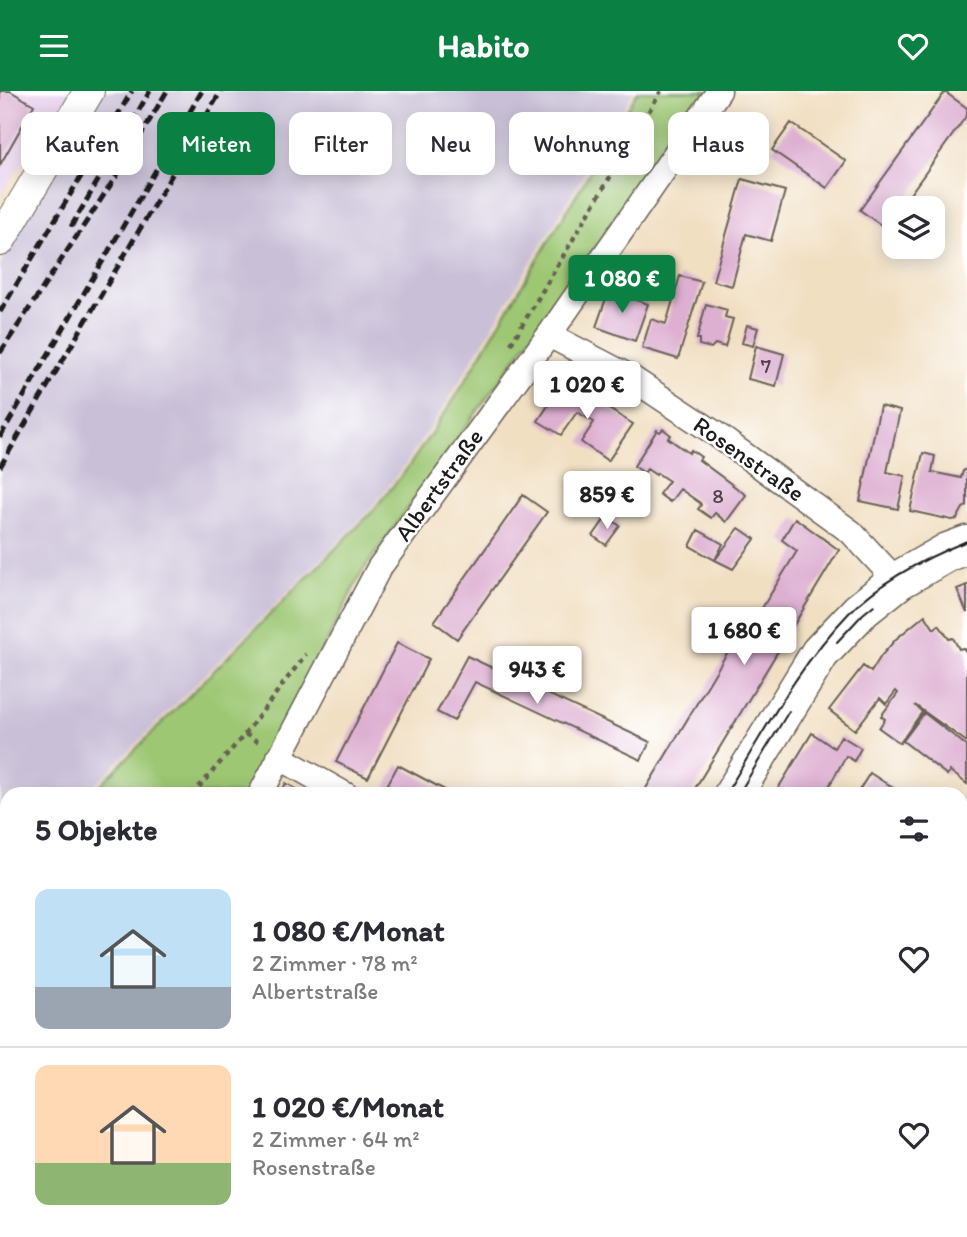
<!DOCTYPE html>
<html lang="de">
<head>
<meta charset="utf-8">
<style>
	:root { --surface:#fff; --page:#f2f2f3; --text:#2b2b33; --muted:#7c7c81; --line:#e1e1e2; --accent:#0b8043 }
	body { margin:0; font-family:Itim,sans-serif; background:var(--page); color:var(--text); height:100vh; display:flex; flex-direction:column; font-size:26px; white-space:nowrap }
	* { box-sizing:border-box; margin:0 }
	p { font-size:23px; color:var(--muted) }
	.icon { flex:none; width:38px; height:38px; fill:none; stroke:currentColor; stroke-width:2; stroke-linecap:round; stroke-linejoin:round }
	.map { position:relative; flex:1; overflow:hidden }
	.side { position:absolute; left:0px; top:696px; width:968px; height:450px; display:flex; flex-direction:column; background:var(--surface); border-radius:21px 21px 0 0; box-shadow:0 4px 18px #0003 }
	.side>* { flex:none }
	.guide { position:absolute; left:21px; top:21px; width:926px; height:63px; display:flex; gap:14px }
	.fabs { position:absolute; left:882px; top:105px; display:grid; gap:14px }
	.fabs a { display:grid; place-items:center; width:63px; height:63px; border-radius:14px; background:var(--surface); box-shadow:0 4px 18px #0003; font-size:35px }
	.price { position:absolute; translate:-50% -60px; padding:0 16px; border-radius:7px; background:#fff; color:#222; font-size:23px; line-height:46px; filter:drop-shadow(0 2px 4px #0008) }
	.price::after { content:''; position:absolute; left:50%; top:42px; width:21px; height:16px; margin-left:-10px; background:inherit; clip-path:polygon(0 0,100% 0,50% 100%) }
	.price.selected { background:var(--accent); color:#fff }
	ul { padding:0; list-style:none }
	li { display:flex; align-items:center; gap:21px; height:175px; padding:0 35px }
	li+li { border-top:2px solid var(--line) }
	li span { display:grid; place-items:center; flex:none; width:196px; height:140px; border-radius:14px; color:#555 }
	li>.icon { margin-inline-start:auto }
	span .icon { width:84px; height:84px; fill:#fffc; stroke-width:1 }
	li b { font-size:30px }
	h2 { display:flex; justify-content:space-between; align-items:center; height:84px; padding:0 35px; font-size:30px }
	.chip { padding:0 24px; border-radius:14px; background:var(--surface); box-shadow:0 4px 18px #0003; font-size:24px; line-height:63px }
	.chip.selected { background:var(--accent); color:#fff }
	header { display:flex; justify-content:space-between; align-items:center; height:91px; padding:0 35px; background:var(--accent); color:#fff; font-size:32px; font-weight:800 }
	.map>svg:first-child { display:block }
	.built { fill:#e9d2ee }
	.railway { fill:#c9bfd7 }
	.green { fill:#9dc773; stroke:#5c7248; stroke-width:2 }
	.building { fill:#ddafd1 }
	.lines { fill:none; stroke-linecap:round; stroke-linejoin:round }
	.minor-casing { stroke:#676056; stroke-width:27 }
	.tertiary-casing { stroke:#676056; stroke-width:32 }
	.primary-casing { stroke:#676056; stroke-width:41 }
	.path { stroke:#676056; stroke-width:4.5; stroke-dasharray:5 5; stroke-linecap:butt }
	.minor { stroke:#fff; stroke-width:24 }
	.tertiary { stroke:#fff; stroke-width:30 }
	.primary { stroke:#fff; stroke-width:38 }
	.tram { stroke:#1c1c1c; stroke-width:2 }
	.rail { stroke:#1c1c1c; stroke-width:5; stroke-dasharray:10 5; stroke-linecap:butt }
	.labels { text-anchor:middle; stroke-width:5; stroke-linejoin:round; paint-order:stroke }
	.number-label { font-size:21px; fill:#4c4149 }
	.street-label { font-size:24px; fill:#1c1c1c; stroke:#fff }
</style>
</head>
<body>
<header><svg class="icon" aria-label="menu" viewBox="0 0 24 24"><path d="M4 6h16M4 12h16M4 18h16"/></svg>Habito<svg class="icon" aria-label="heart" viewBox="0 0 24 24"><path d="M12 20l-8-8c-3-5 5-10 8-4 3-6 11-1 8 4z"/></svg></header>
<div class="map">
<svg width="967" height="1146" viewBox="0 0 967 1146">
	<rect width="100%" height="100%" fill="#fff"/>
	<filter id="ink" filterUnits="userSpaceOnUse"><feTurbulence type="fractalNoise" baseFrequency=".0143" numOctaves="2"/><feDisplacementMap in="SourceGraphic" scale="14" xChannelSelector="R" yChannelSelector="G"/><feConvolveMatrix kernelMatrix="1 2 1 2 8 2 1 2 1" color-interpolation-filters="sRGB"/></filter>
	<filter id="wash" filterUnits="userSpaceOnUse"><feTurbulence type="fractalNoise" baseFrequency=".00686" numOctaves="4" result="noise"/><feDisplacementMap in="SourceGraphic" scale="28" xChannelSelector="R" yChannelSelector="G"/><feGaussianBlur stdDeviation="1.57" result="paint"/><feColorMatrix in="noise" values="0 0 0 0 0 0 0 0 0 0 0 0 0 0 0 0 0 1.4 0 .05"/><feComposite in="paint" operator="in"/></filter>
	<g filter="url(#wash)">
		<rect width="100%" height="100%" fill="#f1dfc2"/>
		<path class="built" d="M0,0H75L0,104Z"/>
		<path class="railway" d="M104,0H634L448,310L403,377L369,420L86,703L7,704V783L0,790V173Z"/>
		<path class="green" d="M638,0H707L362,481L249,703L90,704L371,422L406,379L453,310Z
			M7,787V1134L0,1132V794Z"/>
		<g id="blocks">
			<path class="building" d="M0,0H10L34,14L0,74Z
				M945,1L967,17V24L900,117H894V125L885,137L860,119Z
				M791,32L846,70L827,97L772,59Z
				M742,88L785,100L771,150L746,143L732,195L713,190Z
				M680,185L702,191L678,268L642,257L651,228L666,233Z
				M613,195L622,198L620,203L648,213L635,250L596,236L609,199H611Z
				M706,213L727,219L725,226L733,228L725,256L715,253L711,257L699,254V248H697Z
				M747,234L758,237L753,255L742,252Z
				M756,255L784,263L776,295L748,288Z
				M563,292L585,307L588,303L596,308V310L633,333L608,370L581,351L594,331L577,321L561,344L538,330Z
				M880,315L900,320L887,381L905,385L898,418L860,410Z
				M663,338L671,344L668,347L689,362L691,359L701,366L699,369L746,404L726,431L715,422L711,427L698,418L701,414L700,412L680,398L670,411L659,403L669,390L657,382L656,384L647,378L644,382L634,375L657,339L660,341Z
				M923,362L935,365L932,381L961,387L963,380L967,378V415L963,417L957,428L952,429L910,420Z
				M523,404L547,421L457,548L434,531Z
				M607,425L620,435L606,454L593,445Z
				M795,427L839,459L691,704H642L742,537L748,540L797,460L782,449Z
				M739,437L755,448L733,478L715,469L690,455L698,439L723,453L715,469Z
				M967,494V522L957,498Z
				M925,524L934,538L939,534L949,548L953,547L959,558L963,557L967,562V651L915,614L922,621L900,652L879,637L885,628L881,625L898,602L896,600L886,613L880,607L855,639L829,619L863,575L871,581L881,565L896,548Z
				M397,552L429,568L368,687L336,671Z
				M467,565L650,651L641,669L475,591L454,630L437,621Z
				M924,622L967,655V693L950,680L947,684L903,650Z
				M812,642L834,657L841,645L861,657L854,670L846,665L824,704H774Z
				M398,674L441,697L454,704H382Z
				M870,682L904,704H856Z
				M286,692L307,704H280Z
				M961,739L967,743V827L961,824Z
				M961,863L967,866V920L961,931Z
				M961,1013L967,1016V1050L961,1047Z
				M961,1114L967,1117V1146H947L933,1139H961Z
				M108,1139H138L134,1146H121Z
				M411,1139H467L472,1145L470,1146H403Z
				M595,1139H631L630,1146H594Z"/>
		</g>
	</g>
	<g filter="url(#ink)">
		<use href="#blocks" fill-opacity="0" stroke="#676056" stroke-width="2"/>
		<g class="lines">
			<defs>
				<path id="minor" d="M549,244L630,286L713,341L851,441L893,486L899,489
					M279,666L346,704
					M260,704L379,477L549,244L719,0
					M961,1065L967,1068
					M0,1139C11,1142 20,1145 30,1139"/>
				<path id="tertiary" d="M0,150L89,0
					M574,1146L575,1139"/>
				<path id="primary" d="M733,704L820,562L860,520L899,489L948,461L967,454
					M329,1146L336,1139
					M385,1146L394,1139"/>
			</defs>
			<use href="#minor" class="minor-casing"/>
			<use href="#tertiary" class="tertiary-casing"/>
			<use href="#primary" class="primary-casing"/>
			<path class="path" d="M511,253L661,0
				M245,643L262,653
				M192,704L245,643L306,563
				M0,894L7,887"/>
			<use href="#minor" class="minor"/>
			<use href="#tertiary" class="tertiary"/>
			<use href="#primary" class="primary"/>
			<path class="tram" d="M837,551L863,523L874,514
				M725,704C764,641 798,575 849,522C881,490 925,467 967,450
				M738,704L789,620
				M343,1146L351,1139
				M368,1146L377,1139"/>
			<path class="rail" d="M71,136L150,0
				M0,221L132,0
				M0,262L119,81L167,0
				M0,346L202,0
				M0,376L221,0"/>
		</g>
	</g>
	<g class="labels">
		<g class="number-label">
			<text x="766" y="282">7</text>
			<text x="718" y="412">8</text>
		</g>
		<g class="street-label">
			<text transform="translate(749 368) rotate(35)" y="8">Rosenstraße</text>
			<text transform="translate(439 394) rotate(-54)" y="8">Albertstraße</text>
		</g>
	</g>
</svg>
<div class="fabs">
<a><svg class="icon" aria-label="layers" viewBox="0 0 24 24"><path d="M12 4l9 5-9 5-9-5zM3 14l9 5 9-5"/></svg></a>
</div>
<b class="price selected" style="left:622px;top:224px">1 080 €</b>
<b class="price" style="left:587px;top:330px">1 020 €</b>
<b class="price" style="left:607px;top:440px">859 €</b>
<b class="price" style="left:744px;top:576px">1 680 €</b>
<b class="price" style="left:537px;top:615px">943 €</b>
<div class="guide">
<a class="chip">Kaufen</a>
<a class="chip selected">Mieten</a>
<a class="chip">Filter</a>
<a class="chip">Neu</a>
<a class="chip">Wohnung</a>
<a class="chip">Haus</a>
</div>
<section class="side">
<h2>5 Objekte<svg class="icon" aria-label="filters" viewBox="0 0 24 24"><path d="M4 7h16M4 17h16"/><circle cx="9" cy="7" r="2"/><circle cx="15" cy="17" r="2"/></svg></h2>
<ul>
<li><span style="background:linear-gradient(#bfe0f5 70%,#9aa5b1 0)"><svg class="icon" aria-label="home" viewBox="0 0 24 24"><path d="M3 11l9-7 9 7M6 9v11h12V9"/></svg></span><div><b>1 080 €/Monat</b><p>2 Zimmer · 78 m²</p><p>Albertstraße</p></div><svg class="icon" aria-label="heart" viewBox="0 0 24 24"><path d="M12 20l-8-8c-3-5 5-10 8-4 3-6 11-1 8 4z"/></svg></li>
<li><span style="background:linear-gradient(#ffd9b3 70%,#8fb573 0)"><svg class="icon" aria-label="home" viewBox="0 0 24 24"><path d="M3 11l9-7 9 7M6 9v11h12V9"/></svg></span><div><b>1 020 €/Monat</b><p>2 Zimmer · 64 m²</p><p>Rosenstraße</p></div><svg class="icon" aria-label="heart" viewBox="0 0 24 24"><path d="M12 20l-8-8c-3-5 5-10 8-4 3-6 11-1 8 4z"/></svg></li>
</ul>
</section>
</div>
</body>
</html>
